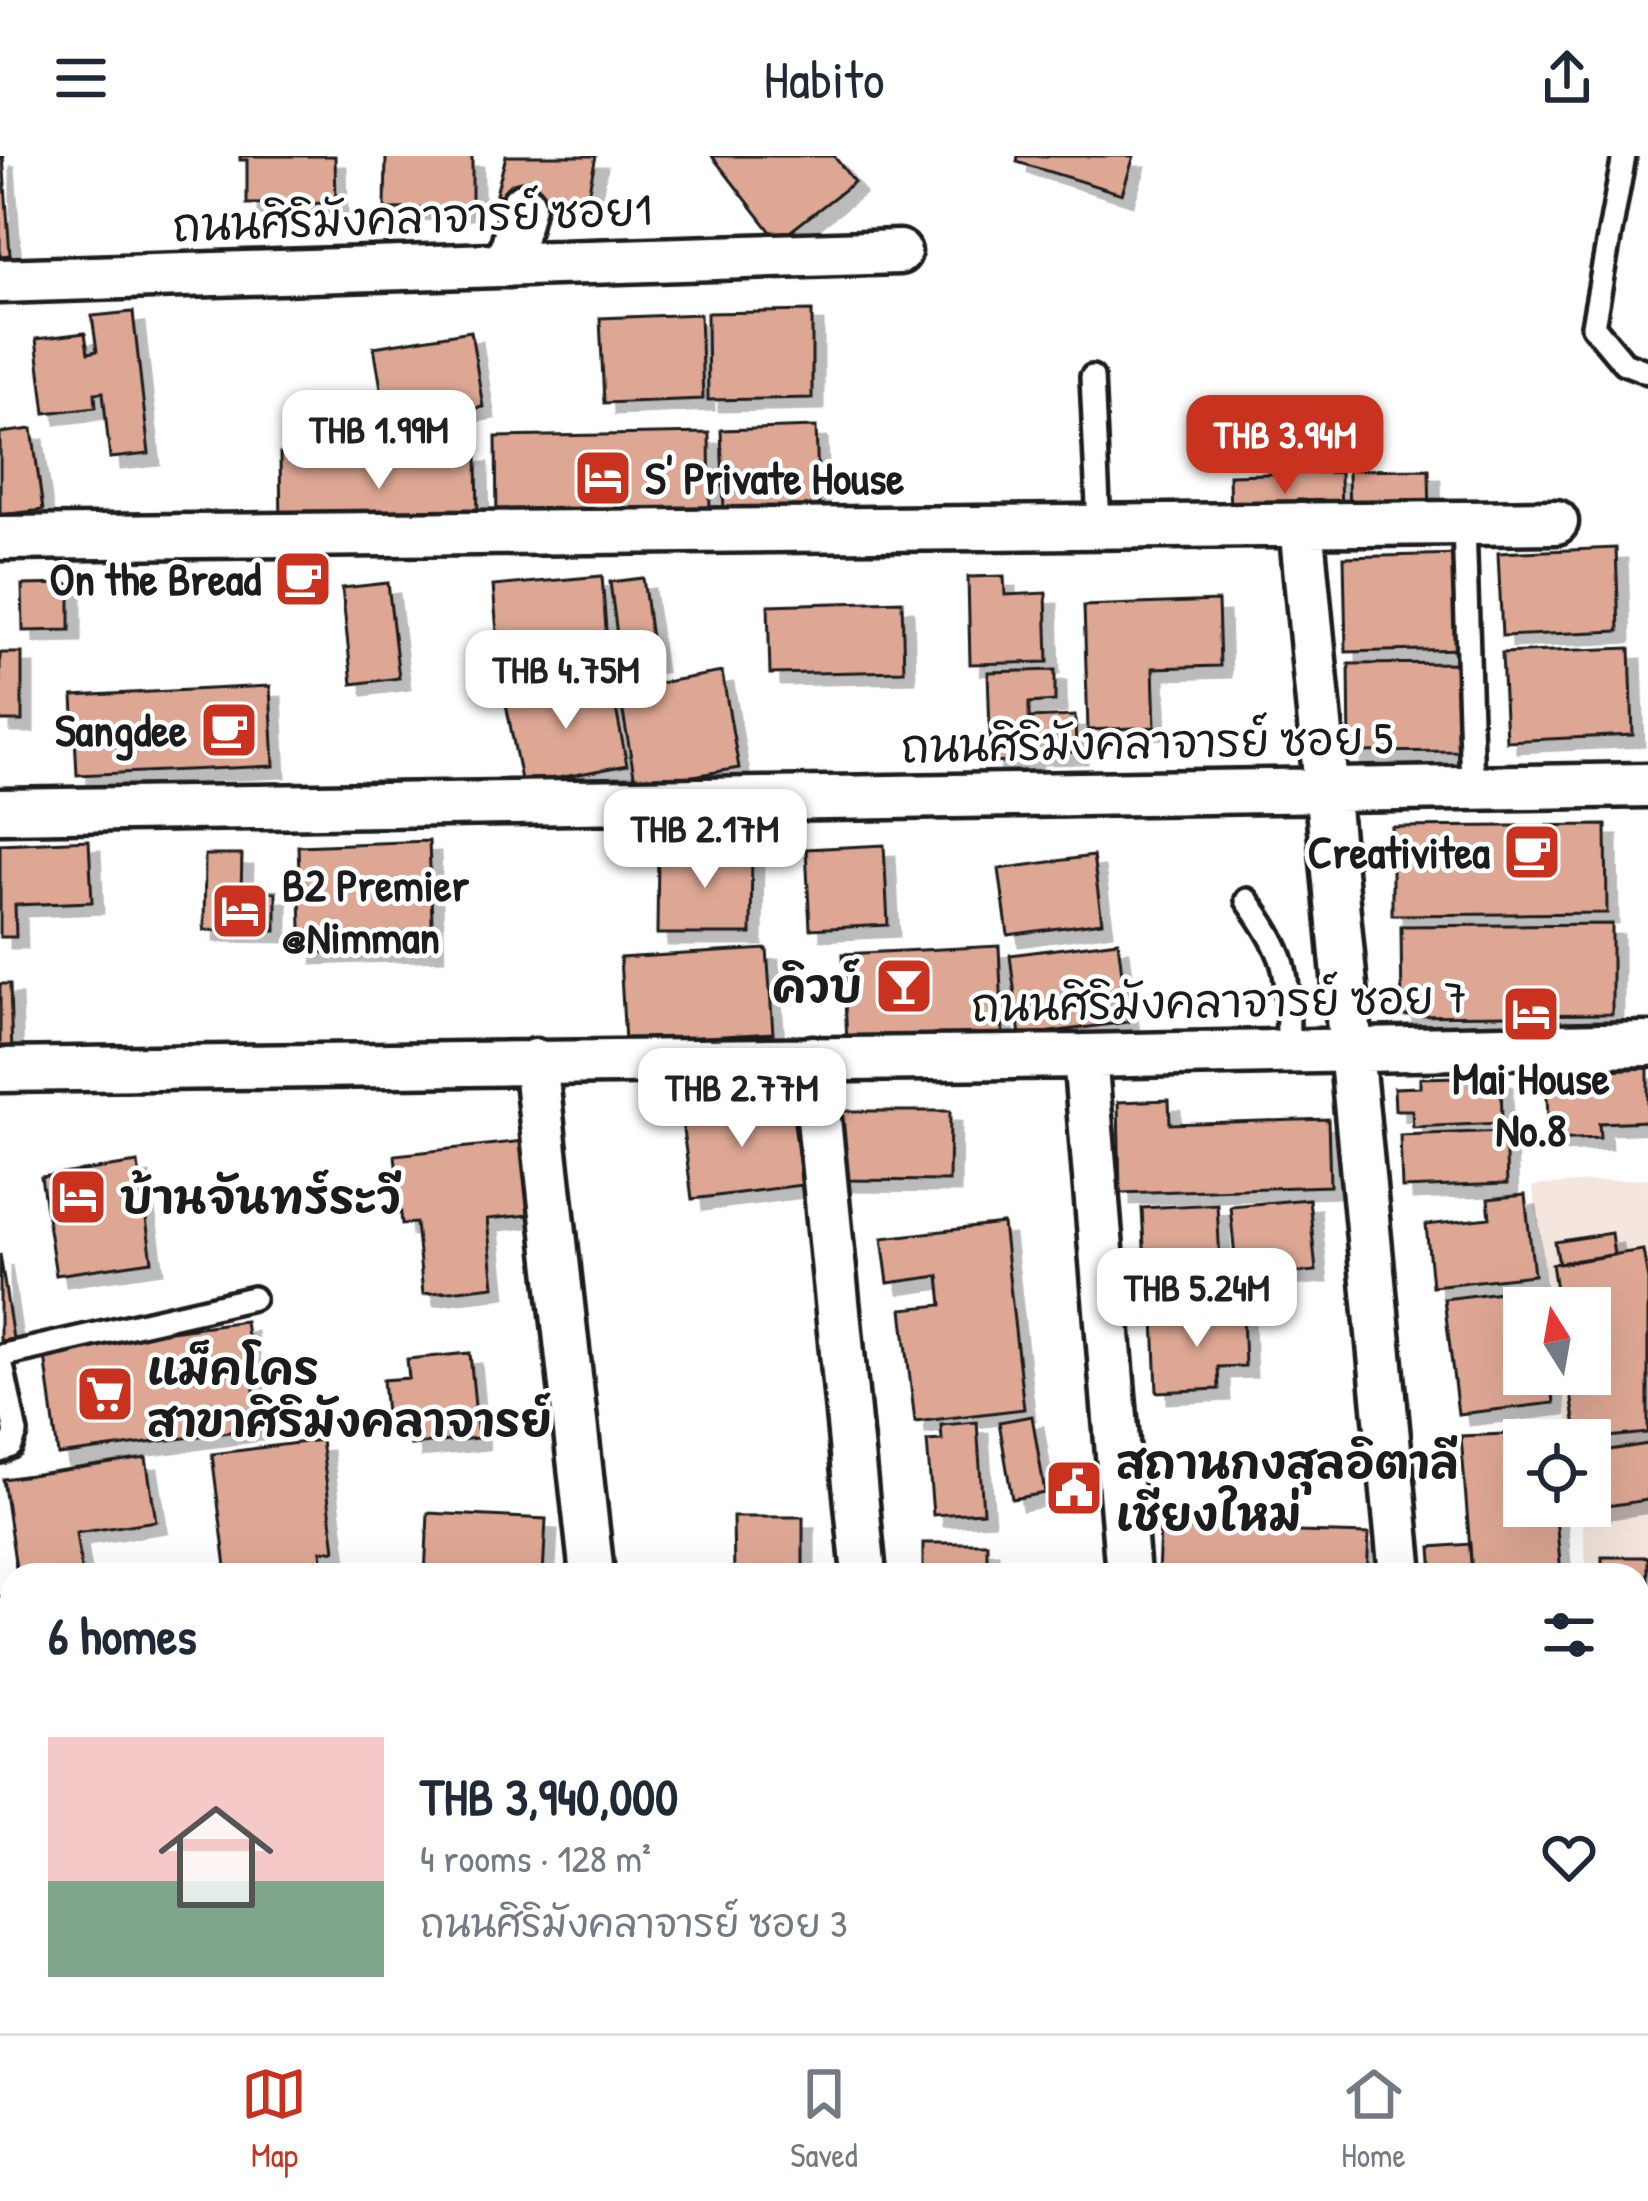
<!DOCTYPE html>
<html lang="en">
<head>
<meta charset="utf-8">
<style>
	:root { --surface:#fff; --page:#f6f6f7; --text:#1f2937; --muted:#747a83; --line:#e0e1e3; --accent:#c8321e }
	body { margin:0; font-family:"Patrick Hand","Playpen Sans Thai",sans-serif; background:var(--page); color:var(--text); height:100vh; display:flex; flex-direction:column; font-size:45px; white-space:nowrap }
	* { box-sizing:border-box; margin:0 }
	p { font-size:39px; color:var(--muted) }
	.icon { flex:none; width:66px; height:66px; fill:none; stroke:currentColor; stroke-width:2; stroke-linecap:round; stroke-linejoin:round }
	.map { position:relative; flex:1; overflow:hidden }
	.sheet { position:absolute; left:0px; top:1407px; width:1650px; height:471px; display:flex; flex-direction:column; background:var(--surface); border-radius:36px 36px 0 0; box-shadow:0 12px 48px #0002 }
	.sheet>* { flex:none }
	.needle { width:78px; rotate:349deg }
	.fabs { position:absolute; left:1503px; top:1131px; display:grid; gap:24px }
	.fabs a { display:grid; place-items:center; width:108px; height:108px; border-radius:0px; background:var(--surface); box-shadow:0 12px 48px #0002; font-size:60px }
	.price { position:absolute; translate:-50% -102px; padding:0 27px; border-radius:24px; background:#fff; color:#222; font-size:39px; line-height:78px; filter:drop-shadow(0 3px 6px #0008) }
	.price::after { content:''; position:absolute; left:50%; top:72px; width:36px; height:27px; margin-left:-18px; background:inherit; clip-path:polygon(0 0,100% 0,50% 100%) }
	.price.selected { background:var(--accent); color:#fff }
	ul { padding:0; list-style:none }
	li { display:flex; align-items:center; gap:36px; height:300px; padding:0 48px }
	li+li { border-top:3px solid var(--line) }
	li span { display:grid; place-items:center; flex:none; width:336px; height:240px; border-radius:0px; color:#555 }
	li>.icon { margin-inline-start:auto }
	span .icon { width:144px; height:144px; fill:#fffc; stroke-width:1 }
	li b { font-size:51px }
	h2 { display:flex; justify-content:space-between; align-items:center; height:144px; padding:0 48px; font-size:51px }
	header { display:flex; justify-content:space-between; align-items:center; height:156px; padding:0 48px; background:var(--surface); font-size:54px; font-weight:600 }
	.menu { display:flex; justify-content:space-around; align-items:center; height:168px; border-top:3px solid var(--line); background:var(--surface); font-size:33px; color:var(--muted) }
	.menu a { display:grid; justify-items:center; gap:6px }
	.menu .selected { color:var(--accent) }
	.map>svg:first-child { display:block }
	.built { fill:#f5e5df }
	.building { fill:#dea794; stroke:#1c1c1c; stroke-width:3; filter:url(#shadow) }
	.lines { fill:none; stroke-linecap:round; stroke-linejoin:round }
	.service-casing { stroke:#1c1c1c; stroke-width:30 }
	.minor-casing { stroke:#1c1c1c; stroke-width:51 }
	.tertiary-casing { stroke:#1c1c1c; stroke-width:60 }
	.service { stroke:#fff; stroke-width:21 }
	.minor { stroke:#fff; stroke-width:42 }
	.tertiary { stroke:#fff; stroke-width:51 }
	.labels { text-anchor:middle; stroke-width:9; stroke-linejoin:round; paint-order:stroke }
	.street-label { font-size:45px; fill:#1c1c1c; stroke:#fff }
	.poi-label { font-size:45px; font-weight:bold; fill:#1c1c1c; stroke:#fff; text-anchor:start }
</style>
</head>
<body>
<header><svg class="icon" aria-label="menu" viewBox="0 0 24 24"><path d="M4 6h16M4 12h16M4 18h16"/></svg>Habito<svg class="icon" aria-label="share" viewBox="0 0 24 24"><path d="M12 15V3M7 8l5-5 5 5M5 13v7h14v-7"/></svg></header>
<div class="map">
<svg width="1648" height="1877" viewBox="0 0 1648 1877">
	<defs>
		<filter id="shadow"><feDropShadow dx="11" dy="11" stdDeviation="0" flood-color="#0004"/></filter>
	</defs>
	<rect width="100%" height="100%" fill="#fff"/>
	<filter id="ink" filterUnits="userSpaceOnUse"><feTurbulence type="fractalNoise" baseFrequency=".00833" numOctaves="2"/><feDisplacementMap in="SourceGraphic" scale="24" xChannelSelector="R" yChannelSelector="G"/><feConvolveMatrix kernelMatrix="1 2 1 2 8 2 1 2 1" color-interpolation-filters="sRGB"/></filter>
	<g filter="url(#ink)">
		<path class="built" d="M1648,1022V1877H1571L1572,1866H1638V1419H1587L1581,1350H1590V1284H1571L1561,1218H1590V1152H1551L1532,1030Z"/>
		<path class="building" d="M0,0H3L10,99L0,100Z
			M240,0H335L336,47L247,48V4H240Z
			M386,0H472V52L385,53Z
			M506,0H596L585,53L496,38Z
			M712,0H834L854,26L778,85Z
			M1018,0H1134L1122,38L1017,6Z
			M812,155V242L708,244L707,157Z
			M133,156L149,298L110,302L103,236L95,237L96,251L45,257L36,183L85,177L88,197L97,195L92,160Z
			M700,158L703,243L604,247L600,162Z
			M471,175L483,251L387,267L374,191Z
			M816,271L819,352L724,356L721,274Z
			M32,273L43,354L0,359V277Z
			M709,277L710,362L497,366L496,281Z
			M477,296L478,373L281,375L280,298Z
			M1429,313L1430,364L1349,365L1348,314Z
			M1340,316L1341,362L1230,365L1229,319Z
			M1616,392L1619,475L1502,480L1498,397Z
			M1461,398L1463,493L1346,496L1344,401Z
			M602,420L609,513L501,522L493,430Z
			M1004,420L1005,439L1046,437L1048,506L970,508L968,421Z
			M643,422L654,505L621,509L610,426Z
			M388,427L399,522L352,528L342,432Z
			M70,428V474L23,475L22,429Z
			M902,445L904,515L770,518L768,449Z
			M1218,445L1220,510L1153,512L1155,571L1088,574L1084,450Z
			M1630,492L1633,579L1506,585L1502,497Z
			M0,497H22V565H0Z
			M1464,507L1465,595L1350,596L1349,508Z
			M1055,514V545L1029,547V562L1075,560L1076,596L1031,597V605L991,607L988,516Z
			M722,516L739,612L636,630L619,534Z
			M610,522L627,609L522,629L505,543Z
			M270,530L274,610L77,619L73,540Z
			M1606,669L1607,757L1392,759V671Z
			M89,684L92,746L15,749L16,781H0V688Z
			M429,685L433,792L302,797L298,690Z
			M884,689L888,769L810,773L806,693Z
			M658,692H752L751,778H657Z
			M205,699H242L241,736H276V775L204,774Z
			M1093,700L1102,766L1008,779L999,713Z
			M1612,768V858L1402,860L1401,770Z
			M1118,785L1128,866L1020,880L1010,799Z
			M999,790L1003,879L847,887L843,798Z
			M767,793L773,877L625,886L620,802Z
			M0,828H10L12,902H0Z
			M1648,912V965L1599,967L1600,982L1549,984L1546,917Z
			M1501,920L1502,967L1413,971L1412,954H1395L1394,932L1420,931V922Z
			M791,944L802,1029L692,1043L681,958Z
			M1169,944L1170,968L1328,963L1330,1030L1120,1037L1118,946Z
			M840,955H950L949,1025L840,1024Z
			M1505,975L1507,1028L1402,1032L1400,979Z
			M542,983L549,1057L487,1063L494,1130L423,1138L416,1067L402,1068L395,999Z
			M138,1007L152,1105L56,1119L41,1021Z
			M1525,1039L1534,1119L1432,1130L1426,1069L1490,1062L1488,1043Z
			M1309,1043L1316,1115L1237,1122L1230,1050Z
			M1217,1048L1222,1145L1147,1149L1142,1052Z
			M1003,1068L1024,1253L915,1266L902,1153L942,1149L939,1120L888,1127L882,1082Z
			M1611,1077L1614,1099L1559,1108L1555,1086Z
			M1643,1094L1648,1124V1277L1578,1284L1568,1218H1590V1152H1559L1552,1108Z
			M0,1098L13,1183L0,1185Z
			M1540,1131L1543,1152H1524V1218H1551L1554,1247L1458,1258L1444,1143Z
			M1243,1158L1245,1210L1218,1211L1219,1233L1157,1236L1154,1161Z
			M245,1165L259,1272L58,1299L44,1192Z
			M470,1197L478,1282L411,1289L409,1268L387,1270L383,1224L409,1222L407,1203Z
			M1032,1260L1045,1337L1012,1343L999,1266Z
			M977,1266L983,1356L933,1359L927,1285L942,1284L941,1269Z
			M1548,1276L1549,1284H1524V1350H1555L1561,1419H1472L1461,1280Z
			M321,1284L335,1394L321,1395L324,1419H227L212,1298Z
			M1648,1288V1344L1599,1351L1590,1297Z
			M146,1302L156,1365L76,1377L82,1419H17L3,1323Z
			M428,1357L546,1363L543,1419H425Z
			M733,1361H803V1419H734Z
			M1160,1372L1369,1378L1367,1419H1158Z
			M923,1387H987V1419H923Z
			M1470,1388L1472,1419H1433L1431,1391Z
			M1602,1401H1648V1559H1638V1419H1602Z
			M0,1771L12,1821V1866H23L25,1877H0Z
			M123,1866H195L198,1877H125Z
			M380,1866H489L487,1877H379Z
			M629,1866H718L717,1877H627Z
			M846,1866H901L919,1868V1877H845Z
			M966,1866H1004L1002,1877H964Z
			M1135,1866H1183L1237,1873V1877H1134Z"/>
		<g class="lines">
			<defs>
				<path id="service" d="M1624,0L1593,170L1624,207L1648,216
					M1092,221L1099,370
					M1464,367L1472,632
					M1247,744C1293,808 1287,818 1288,894
					M0,1200L253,1142
					M0,1295L11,1290L16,1277L0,1200
					M785,1877L787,1866"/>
				<path id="minor" d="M508,109L523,49
					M0,125L899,96
					M1301,368L1401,1419
					M0,382L1556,366
					M0,655L1648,629
					M1085,900L1128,1419
					M813,902L864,1419
					M535,905L592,1419
					M0,914L1085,900L1648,888
					M0,1464H12
					M0,1739L12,1740
					M1400,1877V1866"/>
				<path id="tertiary" d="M0,1629L12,1678
					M60,1866L63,1877"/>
			</defs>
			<use href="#service" class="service-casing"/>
			<use href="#minor" class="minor-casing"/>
			<use href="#tertiary" class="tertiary-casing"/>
			<use href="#service" class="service"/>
			<use href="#minor" class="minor"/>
			<use href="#tertiary" class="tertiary"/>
		</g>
	</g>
	<defs>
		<symbol id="hotel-square" viewBox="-11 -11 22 22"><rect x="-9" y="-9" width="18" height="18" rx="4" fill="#c8321e" stroke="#fff"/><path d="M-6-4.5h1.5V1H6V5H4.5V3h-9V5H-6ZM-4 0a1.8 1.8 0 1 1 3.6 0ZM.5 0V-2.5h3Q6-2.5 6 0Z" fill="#fff"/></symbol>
		<symbol id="cafe-square" viewBox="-11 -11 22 22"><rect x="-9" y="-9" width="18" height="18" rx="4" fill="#c8321e" stroke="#fff"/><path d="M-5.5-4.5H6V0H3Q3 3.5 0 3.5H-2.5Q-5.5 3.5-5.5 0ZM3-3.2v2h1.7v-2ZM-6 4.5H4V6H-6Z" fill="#fff"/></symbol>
		<symbol id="bar-square" viewBox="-11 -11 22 22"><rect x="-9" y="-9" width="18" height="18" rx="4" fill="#c8321e" stroke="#fff"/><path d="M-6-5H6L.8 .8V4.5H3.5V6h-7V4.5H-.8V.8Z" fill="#fff"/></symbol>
		<symbol id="supermarket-square" viewBox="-11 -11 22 22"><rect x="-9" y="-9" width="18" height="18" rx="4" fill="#c8321e" stroke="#fff"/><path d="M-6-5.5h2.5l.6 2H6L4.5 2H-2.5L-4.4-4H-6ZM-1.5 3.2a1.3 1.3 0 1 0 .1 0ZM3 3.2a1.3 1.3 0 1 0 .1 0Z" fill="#fff"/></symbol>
		<symbol id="civic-square" viewBox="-11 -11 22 22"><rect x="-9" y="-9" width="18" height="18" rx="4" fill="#c8321e" stroke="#fff"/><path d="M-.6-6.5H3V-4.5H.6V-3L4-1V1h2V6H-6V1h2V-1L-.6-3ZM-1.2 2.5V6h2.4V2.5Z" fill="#fff"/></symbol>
	</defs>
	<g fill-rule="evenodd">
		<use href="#hotel-square" x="570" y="289" width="66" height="66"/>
		<use href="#cafe-square" x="270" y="390" width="66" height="66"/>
		<use href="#cafe-square" x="196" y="541" width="66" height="66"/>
		<use href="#cafe-square" x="1499" y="663" width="66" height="66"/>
		<use href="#hotel-square" x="207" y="722" width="66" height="66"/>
		<use href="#bar-square" x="871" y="797" width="66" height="66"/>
		<use href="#hotel-square" x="1498" y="825" width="66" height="66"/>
		<use href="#hotel-square" x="45" y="1008" width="66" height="66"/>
		<use href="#supermarket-square" x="72" y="1205" width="66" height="66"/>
		<use href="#civic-square" x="1041" y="1299" width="66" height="66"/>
	</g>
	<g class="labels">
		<g class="street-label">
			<text transform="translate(412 61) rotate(-2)" y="16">ถนนศิริมังคลาจารย์ ซอย1</text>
			<text transform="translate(1147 586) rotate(-1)" y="16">ถนนศิริมังคลาจารย์ ซอย 5</text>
			<text transform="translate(1219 845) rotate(-1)" y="16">ถนนศิริมังคลาจารย์ ซอย 7</text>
		</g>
		<g class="poi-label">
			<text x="645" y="338">S' Private House</text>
			<text x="261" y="439" text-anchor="end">On the Bread</text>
			<text x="187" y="590" text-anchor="end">Sangdee</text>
			<text x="1490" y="712" text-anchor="end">Creativitea</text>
			<text x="282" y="745">B2 Premier<tspan x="282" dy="52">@Nimman</tspan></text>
			<text x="862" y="846" text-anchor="end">คิวบ์</text>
			<text x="1531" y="938" text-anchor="middle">Mai House<tspan x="1531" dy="52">No.8</tspan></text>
			<text x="120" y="1057">บ้านจันทร์ระวี</text>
			<text x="147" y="1228">แม็คโคร<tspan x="147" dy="52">สาขาศิริมังคลาจารย์</tspan></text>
			<text x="1116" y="1322">สถานกงสุลอิตาลี<tspan x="1116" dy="52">เชียงใหม่</tspan></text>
		</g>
	</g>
</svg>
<div class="fabs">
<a><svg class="needle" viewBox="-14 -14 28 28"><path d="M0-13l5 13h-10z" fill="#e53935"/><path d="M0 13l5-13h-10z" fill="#747a83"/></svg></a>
<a><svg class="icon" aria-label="locate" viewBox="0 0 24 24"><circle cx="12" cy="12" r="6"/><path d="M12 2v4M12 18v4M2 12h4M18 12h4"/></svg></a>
</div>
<b class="price" style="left:379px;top:336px">THB 1.99M</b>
<b class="price selected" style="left:1285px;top:341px">THB 3.94M</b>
<b class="price" style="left:566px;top:576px">THB 4.75M</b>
<b class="price" style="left:705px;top:735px">THB 2.17M</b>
<b class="price" style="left:742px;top:994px">THB 2.77M</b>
<b class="price" style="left:1197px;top:1194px">THB 5.24M</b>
<section class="sheet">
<h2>6 homes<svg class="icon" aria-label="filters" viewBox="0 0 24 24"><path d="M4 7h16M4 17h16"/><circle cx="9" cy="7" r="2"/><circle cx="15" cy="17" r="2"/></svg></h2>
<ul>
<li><span style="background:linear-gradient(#f6c9c9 60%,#7fa58c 0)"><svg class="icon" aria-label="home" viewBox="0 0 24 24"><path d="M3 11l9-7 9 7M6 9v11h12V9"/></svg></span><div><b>THB 3,940,000</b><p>4 rooms · 128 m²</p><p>ถนนศิริมังคลาจารย์ ซอย 3</p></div><svg class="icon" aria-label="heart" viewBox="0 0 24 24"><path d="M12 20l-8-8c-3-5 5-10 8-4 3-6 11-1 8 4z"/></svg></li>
</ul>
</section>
</div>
<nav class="menu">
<a class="selected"><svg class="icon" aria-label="map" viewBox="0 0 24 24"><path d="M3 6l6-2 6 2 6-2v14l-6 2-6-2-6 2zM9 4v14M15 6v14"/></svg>Map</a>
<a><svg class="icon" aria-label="saved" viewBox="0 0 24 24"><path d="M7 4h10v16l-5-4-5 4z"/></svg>Saved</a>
<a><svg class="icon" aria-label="home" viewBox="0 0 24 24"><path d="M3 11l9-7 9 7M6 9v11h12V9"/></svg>Home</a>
</nav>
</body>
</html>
